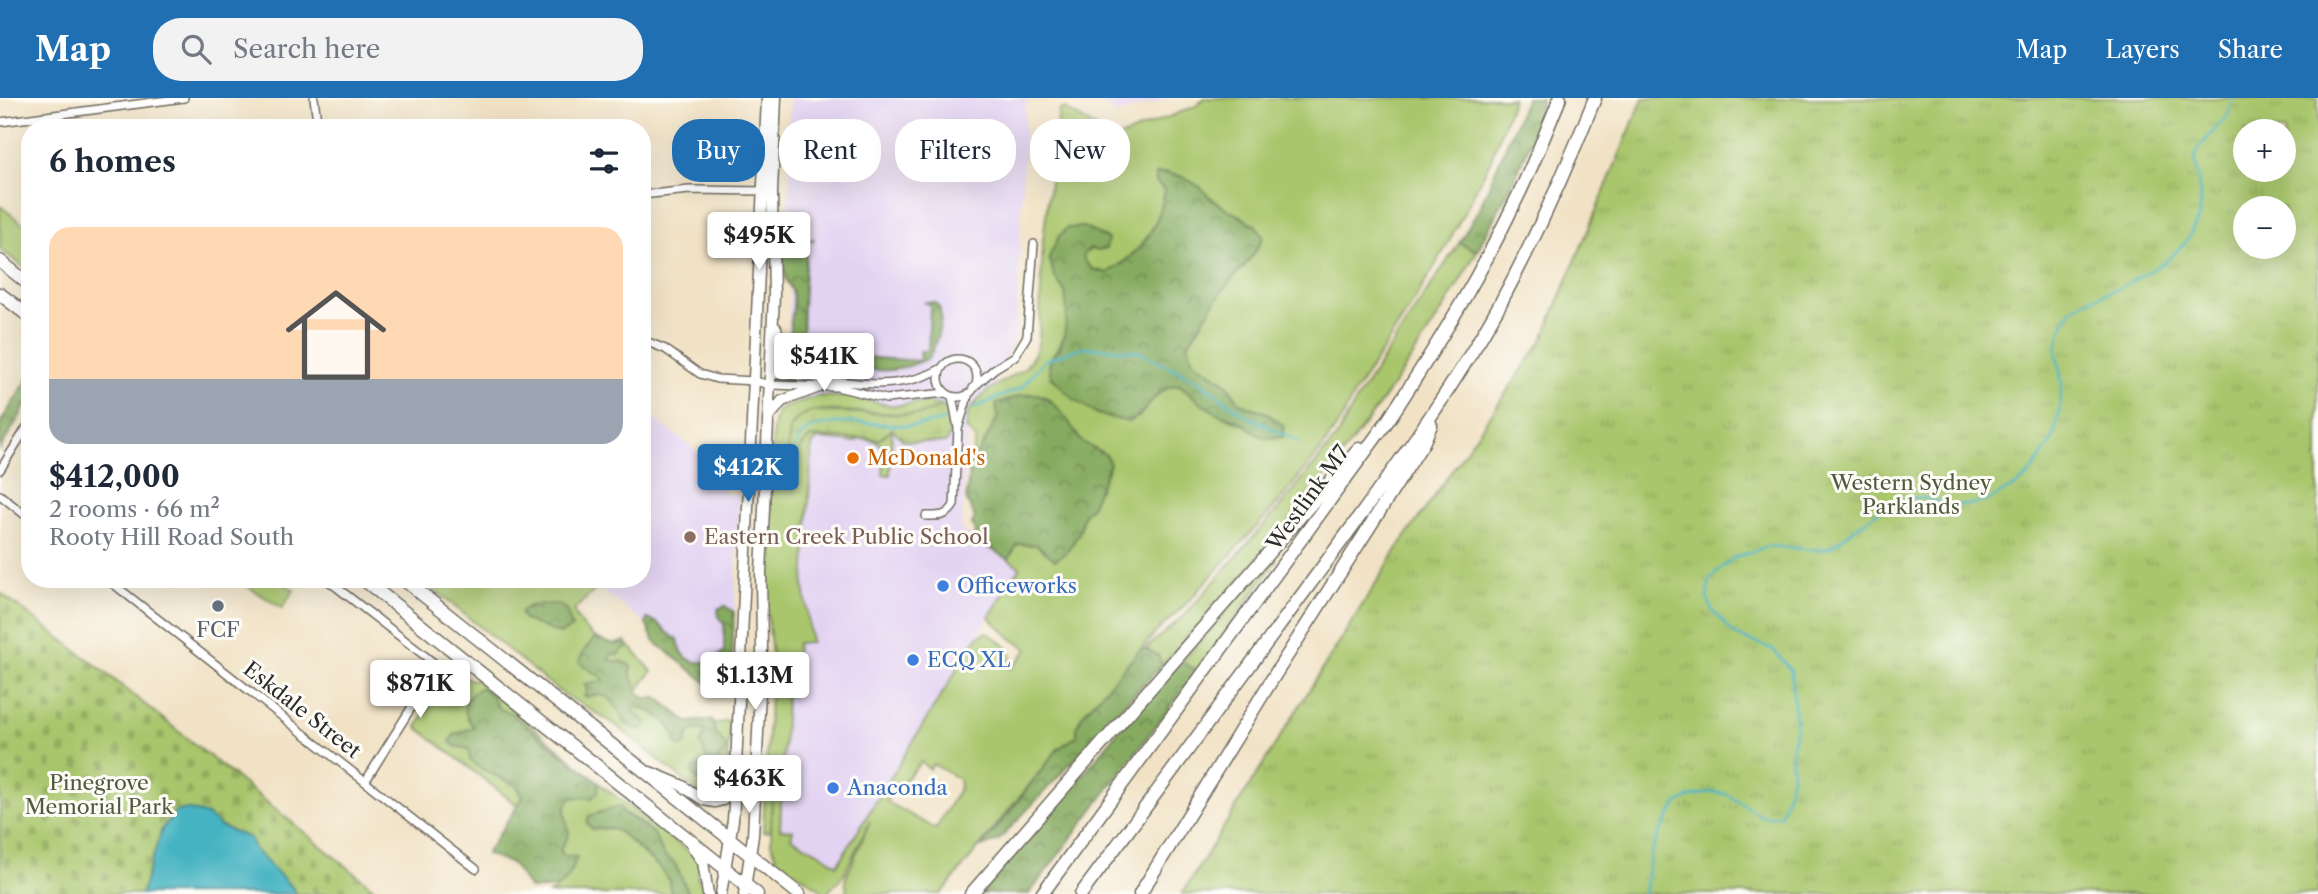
<!DOCTYPE html>
<html lang="en">
<head>
<meta charset="utf-8">
<style>
	:root { --surface:#fff; --page:#f2f2f3; --text:#1f2937; --muted:#747a83; --line:#e0e1e3; --accent:#1f6fb2 }
	body { margin:0; font-family:"Libre Caslon Text",serif; background:var(--page); color:var(--text); height:100vh; display:flex; flex-direction:column; font-size:26px; white-space:nowrap }
	* { box-sizing:border-box; margin:0 }
	p { font-size:23px; color:var(--muted) }
	.icon { flex:none; width:38px; height:38px; fill:none; stroke:currentColor; stroke-width:2; stroke-linecap:round; stroke-linejoin:round }
	.map { position:relative; flex:1; overflow:hidden }
	.drawer { position:absolute; left:21px; top:21px; width:630px; height:469px; display:flex; flex-direction:column; background:var(--surface); border-radius:28px; box-shadow:0 7px 28px #0002 }
	.drawer>* { flex:none }
	.top-card { position:absolute; left:672px; top:21px; width:665px; height:63px; display:flex; gap:14px }
	.buttons { position:absolute; left:2233px; top:21px; display:grid; gap:14px }
	.buttons a { display:grid; place-items:center; width:63px; height:63px; border-radius:50%; background:var(--surface); box-shadow:0 7px 28px #0002; font-size:35px }
	.price { position:absolute; translate:-50% -60px; padding:0 16px; border-radius:7px; background:#fff; color:#222; font-size:23px; line-height:46px; filter:drop-shadow(0 2px 4px #0008) }
	.price::after { content:''; position:absolute; left:50%; top:42px; width:21px; height:16px; margin-left:-10px; background:inherit; clip-path:polygon(0 0,100% 0,50% 100%) }
	.price.active { background:var(--accent); color:#fff }
	ul { padding:0; list-style:none }
	li { display:grid; align-content:center; gap:14px; height:371px; padding:0 28px }
	li+li { border-top:2px solid var(--line) }
	li span { display:grid; place-items:center; height:217px; border-radius:21px; color:#555 }
	li>.icon { margin-inline-start:auto }
	span .icon { width:126px; height:126px; fill:#fffc; stroke-width:1 }
	li b { font-size:30px }
	h2 { display:flex; justify-content:space-between; align-items:center; height:84px; padding:0 28px; font-size:30px }
	.tag { padding:0 24px; border-radius:28px; background:var(--surface); box-shadow:0 7px 28px #0002; font-size:24px; line-height:63px }
	.tag.active { background:var(--accent); color:#fff }
	header { display:flex; align-items:center; gap:42px; box-sizing:border-box; height:98px; padding:0 35px; background:var(--accent); color:#fff }
	header strong { font-size:33px }
	nav { display:flex; gap:38px; margin-inline-start:auto; font-size:24px }
	.search { width:490px; height:63px; background:var(--page); display:flex; align-items:center; gap:18px; box-sizing:border-box; padding:0 24px; border-radius:28px; color:var(--muted); font-size:26px }
	.map>svg:first-child { display:block }
	.built { fill:#e3d3f2 }
	.grass { fill:#a9c66c; stroke:#6a784c; stroke-width:2; fill-rule:evenodd }
	.forest { fill:url(#forest-crowns); stroke:#586b46; stroke-width:2 }
	.wetland { fill:url(#wetland-marsh); stroke:#6a784c; stroke-width:2 }
	.cemetery { fill:url(#cemetery-stones); stroke:#6a784c; stroke-width:2 }
	.park { fill:url(#park-tufts); stroke:#6a784c; stroke-width:2; fill-rule:evenodd }
	.water { fill:#45b3c1; stroke:#386f76; stroke-width:2 }
	.lines { fill:none; stroke-linecap:round; stroke-linejoin:round }
	.stream { stroke:#45b3c1; stroke-width:2.5 }
	.minor-casing { stroke:#706b61; stroke-width:10 }
	.secondary-casing { stroke:#706b61; stroke-width:13 }
	.trunk-casing { stroke:#706b61; stroke-width:15 }
	.motorway-casing { stroke:#706b61; stroke-width:15 }
	.minor { stroke:#fff; stroke-width:7 }
	.secondary { stroke:#fff; stroke-width:10 }
	.trunk { stroke:#fff; stroke-width:12 }
	.motorway { stroke:#fff; stroke-width:12 }
	.food-dot { fill:#e8710a; stroke:#fdfcf7; stroke-width:2.5 }
	.education-dot { fill:#8d6e63; stroke:#fdfcf7; stroke-width:2.5 }
	.shop-dot { fill:#3f7fe0; stroke:#fdfcf7; stroke-width:2.5 }
	.worship-dot { fill:#6b7280; stroke:#fdfcf7; stroke-width:2.5 }
	.labels { text-anchor:middle; stroke-width:6; stroke-linejoin:round; paint-order:stroke }
	.food-label { font-size:21px; fill:#c56008; stroke:#fdfcf7; text-anchor:start }
	.park-label { font-size:21px; fill:#515a3e; stroke:#fdfcf7 }
	.street-label { font-size:21px; fill:#2b2b2b; stroke:#fdfcf7 }
	.education-label { font-size:21px; fill:#785e54; stroke:#fdfcf7; text-anchor:start }
	.shop-label { font-size:21px; fill:#366cbe; stroke:#fdfcf7; text-anchor:start }
	.worship-label { font-size:21px; fill:#5b616d; stroke:#fdfcf7 }
</style>
</head>
<body>
<header>
<strong>Map</strong>
<div class="search"><svg class="icon" aria-label="search" viewBox="0 0 24 24"><circle cx="10" cy="10" r="6"/><path d="M15 15l6 6"/></svg>Search here</div>
<nav><a>Map</a><a>Layers</a><a>Share</a></nav>
</header>
<div class="map">
<svg width="2318" height="796" viewBox="0 0 2318 796">
	<defs>
		<pattern id="forest-crowns" width="20" height="18" patternUnits="userSpaceOnUse" patternTransform="scale(1.75)"><rect width="20" height="18" fill="#86ab60"/><path d="M2 6a3 3 0 1 1 6 0M12 15a3 3 0 1 1 6 0" fill="none" stroke="#6e8b4f"/></pattern>
		<pattern id="wetland-marsh" width="20" height="14" patternUnits="userSpaceOnUse" patternTransform="scale(1.75)"><rect width="20" height="14" fill="#a9c66c"/><path d="M1 5h8M5 5V1M11 12h8M15 12V8" fill="none" stroke="#92aa5e"/></pattern>
		<pattern id="cemetery-stones" width="16" height="16" patternUnits="userSpaceOnUse" patternTransform="scale(1.75)"><rect width="16" height="16" fill="#a9c66c"/><path d="M2 7V4a2 2 0 0 1 4 0v3zM10 15v-3a2 2 0 0 1 4 0v3z" fill="#92aa5e"/></pattern>
		<pattern id="park-tufts" width="24" height="20" patternUnits="userSpaceOnUse" patternTransform="scale(1.75)"><rect width="24" height="20" fill="#a9c66c"/><path d="M3 7l-1-3M5 7V3M7 7l1-3M15 17l-1-3M17 17v-4M19 17l1-3" fill="none" stroke="#92aa5e"/></pattern>
	</defs>
	<rect width="100%" height="100%" fill="#fdfcf7"/>
	<filter id="ink" filterUnits="userSpaceOnUse"><feTurbulence type="fractalNoise" baseFrequency=".0143" numOctaves="2"/><feDisplacementMap in="SourceGraphic" scale="14" xChannelSelector="R" yChannelSelector="G"/><feConvolveMatrix kernelMatrix="1 2 1 2 8 2 1 2 1" color-interpolation-filters="sRGB"/></filter>
	<filter id="wash" filterUnits="userSpaceOnUse"><feTurbulence type="fractalNoise" baseFrequency=".00686" numOctaves="4" result="noise"/><feDisplacementMap in="SourceGraphic" scale="28" xChannelSelector="R" yChannelSelector="G"/><feGaussianBlur stdDeviation="1.57" result="paint"/><feColorMatrix in="noise" values="0 0 0 0 0 0 0 0 0 0 0 0 0 0 0 0 0 1.4 0 .05"/><feComposite in="paint" operator="in"/></filter>
	<g filter="url(#wash)">
		<rect width="100%" height="100%" fill="#f1e2c5"/>
		<path class="built" d="M790,0H1026L1016,234L990,296L969,317L961,432L1020,468L829,780L774,754L771,746L799,306V263L793,252L788,233L790,197L786,141L790,79L787,57Z
			M1091,0H1169L1117,16Z
			M642,311L726,376L725,396L739,397L731,592L588,481H642Z"/>
		<path class="grass" d="M1204,0H1513L1490,64L1446,149L1413,205L1354,296L1342,320L1321,352L1276,407L1183,509L1159,531L1083,616L1079,623L1077,638L1058,651L947,789L941,796H844L847,792L845,782L870,723L843,778L826,796L805,780L774,762L776,759L771,745L772,700L770,733L763,734L772,559L765,489L773,331L776,316L784,307L786,309L817,298L854,299L892,308L926,304L943,308L919,317L823,312L804,316L793,325L790,331L786,374L797,379L799,352L810,339L880,341L892,331L890,377H883L884,352L877,343L860,341L854,344L818,341L812,347L804,487L811,545H797L796,557H788L780,731L793,732L791,740L820,755L837,767L977,539L987,534C1004,547 1015,549 1010,572L1028,551L1012,541L989,519L1020,469L1008,461L1017,446L1037,447L1044,454L1068,453L1080,433L1083,417L1091,409L1106,357C1099,353 1089,349 1082,344C1066,330 1059,296 1033,296C1020,296 1008,303 996,306L998,319L980,353L971,362L976,341L966,331L968,313L987,293L1025,270L1035,255L1039,242L1043,142L1059,13L1063,10L1115,41L1196,8ZM1183,79C1204,91 1219,110 1243,119L1245,169C1222,185 1205,222 1188,246L1193,263L1225,284L1240,305L1267,315L1263,339L1244,326L1219,316L1202,306L1180,287C1159,289 1150,305 1138,320L1052,258C1066,243 1073,212 1064,192C1062,187 1058,182 1054,178L1083,129L1107,141L1084,156V162L1092,171L1107,175C1141,155 1159,130 1165,92L1156,84ZM921,664L929,671L933,666L959,681L960,689L936,731L886,703Z
			M0,108L30,131V174L0,151Z
			M1459,145L1477,153C1393,305 1280,440 1162,567L1158,557L1145,551L1185,517L1285,403L1336,340L1360,296Z
			M1273,460L1277,462L1197,573L1182,564Z
			M251,481H276L294,492L282,510L247,488Z
			M421,481H588L598,489L576,510L574,515C584,533 604,553 625,543L652,573L637,593L685,635L730,622L726,690L717,697L709,696L703,698L613,625L560,594Z
			M452,569L468,581L478,582L606,691L688,753L699,764L702,776H698V781L703,782L704,796H689L674,765L664,758L654,736L640,724L624,715L611,711L589,718L592,731L611,730L621,735L661,771L669,783L671,796H549L558,790L576,759L563,757L560,752L569,736C567,721 560,712 571,699L592,700L599,685L509,614L499,611L491,597L475,629L454,637L455,648L469,651L480,670L517,688L523,699L517,707L417,629Z"/>
		<path class="forest" d="M1526,0H1541L1539,25L1512,86L1477,153L1459,145L1480,109Z
			M1167,75L1183,79L1200,89L1213,103L1255,127L1263,138C1253,165 1235,173 1221,195C1209,212 1199,229 1188,246L1193,263L1225,284L1240,305L1267,315L1284,328L1283,339L1263,340L1244,326L1219,316L1202,306L1180,287C1152,289 1151,314 1128,324L1097,316L1071,299L1051,278L1049,268L1052,258L1060,250L1064,238L1067,213L1065,194L1054,178L1049,159L1059,138L1067,130L1083,129L1108,141L1106,150L1097,153L1090,150L1084,156V162L1092,171L1107,175C1141,156 1159,130 1165,92L1156,84V76Z
			M785,122L797,124V131H795V148H806V141H814V143H807C806,160 800,229 804,240C807,247 814,252 820,256L920,263V253H928L930,207L924,204C925,204 934,204 935,205C949,214 934,250 929,260C914,267 893,274 877,272C870,272 863,269 856,269C826,268 792,276 790,234C790,222 795,208 793,196C792,191 788,186 786,182C781,162 783,142 785,122Z
			M30,278V301L0,351V325Z
			M1037,296L1054,306L1067,321L1081,343L1106,357L1110,366L1091,409L1083,417L1080,433L1068,453L1055,462L1037,447L1018,446L1008,461L974,441L975,432L972,426L975,419L966,401L971,362L980,353L998,319L996,306L1023,297Z
			M557,506L566,511L572,530L560,536L524,522L520,514L529,508Z
			M725,508L734,514L732,562L723,575L724,587L717,593L654,543L646,526L647,521C662,523 665,537 678,541C682,569 706,570 724,553V526L719,520L718,511Z
			M595,540L612,546H625L628,550L623,551L619,557L612,556L608,562L623,564L631,568C630,577 631,579 635,586C643,601 639,601 658,600L687,624L712,622L715,634L726,648V654L718,662L721,672L725,675L724,684C711,693 700,688 692,674L695,669L707,666L708,663L700,645L705,635L703,632H694L688,637L686,646L681,649L676,646C675,642 675,638 673,635C669,622 647,608 635,610L633,614L647,624L645,629L640,632L626,626C620,615 613,595 595,597C591,597 588,599 584,599L587,591L584,586L604,583C600,575 586,573 579,563L585,551Z
			M1145,551L1158,557L1162,567L1102,629L1086,649L999,742L982,749L1058,651L1077,638V628L1083,616L1139,553Z
			M1177,561L1197,573L1029,796H981L1086,673Z
			M481,589L491,597L499,611L509,614L599,685L598,694L592,700L572,699C560,711 567,721 569,736L560,752L563,757L577,759C564,791 563,791 530,791L512,766L486,756L523,699L517,688L480,670L470,662L469,651L455,648L450,644L454,637L474,629C460,612 461,601 481,589Z
			M619,708L624,715L654,736L664,758L674,764L689,796H671L669,783L661,771L621,735L611,730L592,731L587,725L589,718Z"/>
		<path class="wetland" d="M943,308C950,316 952,335 946,345L904,343L892,331L880,341L810,339L799,352L797,379L793,381L786,374L790,331L798,320L812,313L919,317Z"/>
		<path class="cemetery" d="M0,495L92,564L381,796H0Z"/>
		<path class="park" d="M1643,0H2318V796H1182L1396,453L1542,243ZM2284,33V72H2245V33ZM2284,110V149H2245V110Z"/>
		<path class="water" d="M187,711L207,717L220,728L250,740L254,751L293,790L296,796H141L162,731L175,714Z"/>
		<g class="lines">
			<path class="stream" d="M974,310L1021,290L1045,262L1083,249L1137,253L1197,282L1245,317L1299,344
				M793,381C794,369 792,354 797,343C811,314 885,328 911,328C923,327 933,325 944,322
				M1644,796L1651,755L1663,728L1677,706L1690,699L1712,694L1726,696L1763,719L1781,717L1792,679V650L1796,630L1791,573L1773,551L1735,537L1713,513L1707,499L1710,481L1733,460L1768,448L1816,452L1829,450L1890,405L1912,400H1924L1950,407H1968L1987,403L2019,386L2031,374L2053,341L2059,315L2062,285L2056,252L2063,226L2071,212L2084,204L2120,190L2165,164L2186,144L2199,119L2201,103L2195,60L2199,50L2228,17L2232,0"/>
		</g>
	</g>
	<g filter="url(#ink)">
		<g class="lines">
			<defs>
				<path id="minor" d="M314,0L318,30
					M0,24L184,0
					M642,97L689,92L767,93
					M643,242L665,251L700,276L717,281L755,283L770,287L837,289L886,301L946,295
					M939 280a19 19 0 1 1 38 0a19 19 0 1 1-38 0Z
					M769,278C783,275 798,278 813,280C858,286 901,293 942,270
					M973,290L994,271L1015,258L1027,238L1034,146
					M952,298L958,330
					M0,372L30,324
					M0,397L30,421
					M926,418C939,418 947,419 954,407L958,331L969,295
					M107,481L476,771
					M326,481L434,565L435,571L431,578L365,684"/>
				<path id="secondary" d="M776,230L785,259L801,278
					M769,319L782,303L819,289
					M650,674L681,687L704,702L715,704L723,702L735,690
					M693,750L703,764L708,796
					M721,796L733,722L735,690L767,0
					M744,796L753,738L762,552L761,474L774,197L772,94L776,0"/>
				<path id="trunk" d="M0,163L30,187
					M0,196L30,219
					M363,481L757,796
					M403,481L799,796"/>
				<path id="motorway" d="M971,796L1359,351
					M1042,796L1389,321C1434,252 1478,182 1513,108C1531,73 1545,36 1560,0
					M1081,796C1158,693 1234,589 1310,486C1377,395 1445,305 1500,206C1536,139 1567,70 1595,0
					M1140,796L1276,575L1423,345L1431,327"/>
			</defs>
			<use href="#minor" class="minor-casing"/>
			<use href="#secondary" class="secondary-casing"/>
			<use href="#trunk" class="trunk-casing"/>
			<use href="#motorway" class="motorway-casing"/>
			<use href="#minor" class="minor"/>
			<use href="#secondary" class="secondary"/>
			<use href="#trunk" class="trunk"/>
			<use href="#motorway" class="motorway"/>
		</g>
	</g>
	<circle class="food-dot" cx="853" cy="360" r="7"/>
	<circle class="education-dot" cx="690" cy="439" r="7"/>
	<g class="shop-dot">
		<circle cx="943" cy="488" r="7"/>
		<circle cx="913" cy="562" r="7"/>
		<circle cx="833" cy="690" r="7"/>
	</g>
	<circle class="worship-dot" cx="218" cy="508" r="7"/>
	<g class="labels">
		<g class="food-label">
			<text x="867" y="367">McDonald's</text>
		</g>
		<g class="park-label">
			<text x="1911" y="392">Western Sydney<tspan x="1911" dy="24">Parklands</tspan></text>
			<text x="99" y="692">Pinegrove<tspan x="99" dy="24">Memorial Park</tspan></text>
		</g>
		<g class="street-label">
			<text transform="translate(1308 400) rotate(-54)" y="7">Westlink M7</text>
			<text transform="translate(302 612) rotate(38)" y="7">Eskdale Street</text>
		</g>
		<g class="education-label">
			<text x="704" y="446">Eastern Creek Public School</text>
		</g>
		<g class="shop-label">
			<text x="957" y="495">Officeworks</text>
			<text x="927" y="569">ECQ XL</text>
			<text x="847" y="697">Anaconda</text>
		</g>
		<g class="worship-label">
			<text x="218" y="539">FCF</text>
		</g>
	</g>
</svg>
<div class="buttons">
<a>+</a>
<a>−</a>
</div>
<b class="price" style="left:759px;top:174px">$495K</b>
<b class="price" style="left:824px;top:295px">$541K</b>
<b class="price active" style="left:748px;top:406px">$412K</b>
<b class="price" style="left:755px;top:614px">$1.13M</b>
<b class="price" style="left:420px;top:622px">$871K</b>
<b class="price" style="left:749px;top:717px">$463K</b>
<div class="top-card">
<a class="tag active">Buy</a>
<a class="tag">Rent</a>
<a class="tag">Filters</a>
<a class="tag">New</a>
</div>
<section class="drawer">
<h2>6 homes<svg class="icon" aria-label="filters" viewBox="0 0 24 24"><path d="M4 7h16M4 17h16"/><circle cx="9" cy="7" r="2"/><circle cx="15" cy="17" r="2"/></svg></h2>
<ul>
<li><span style="background:linear-gradient(#ffd9b3 70%,#9aa5b1 0)"><svg class="icon" aria-label="home" viewBox="0 0 24 24"><path d="M3 11l9-7 9 7M6 9v11h12V9"/></svg></span><div><b>$412,000</b><p>2 rooms · 66 m²</p><p>Rooty Hill Road South</p></div></li>
</ul>
</section>
</div>
</body>
</html>
